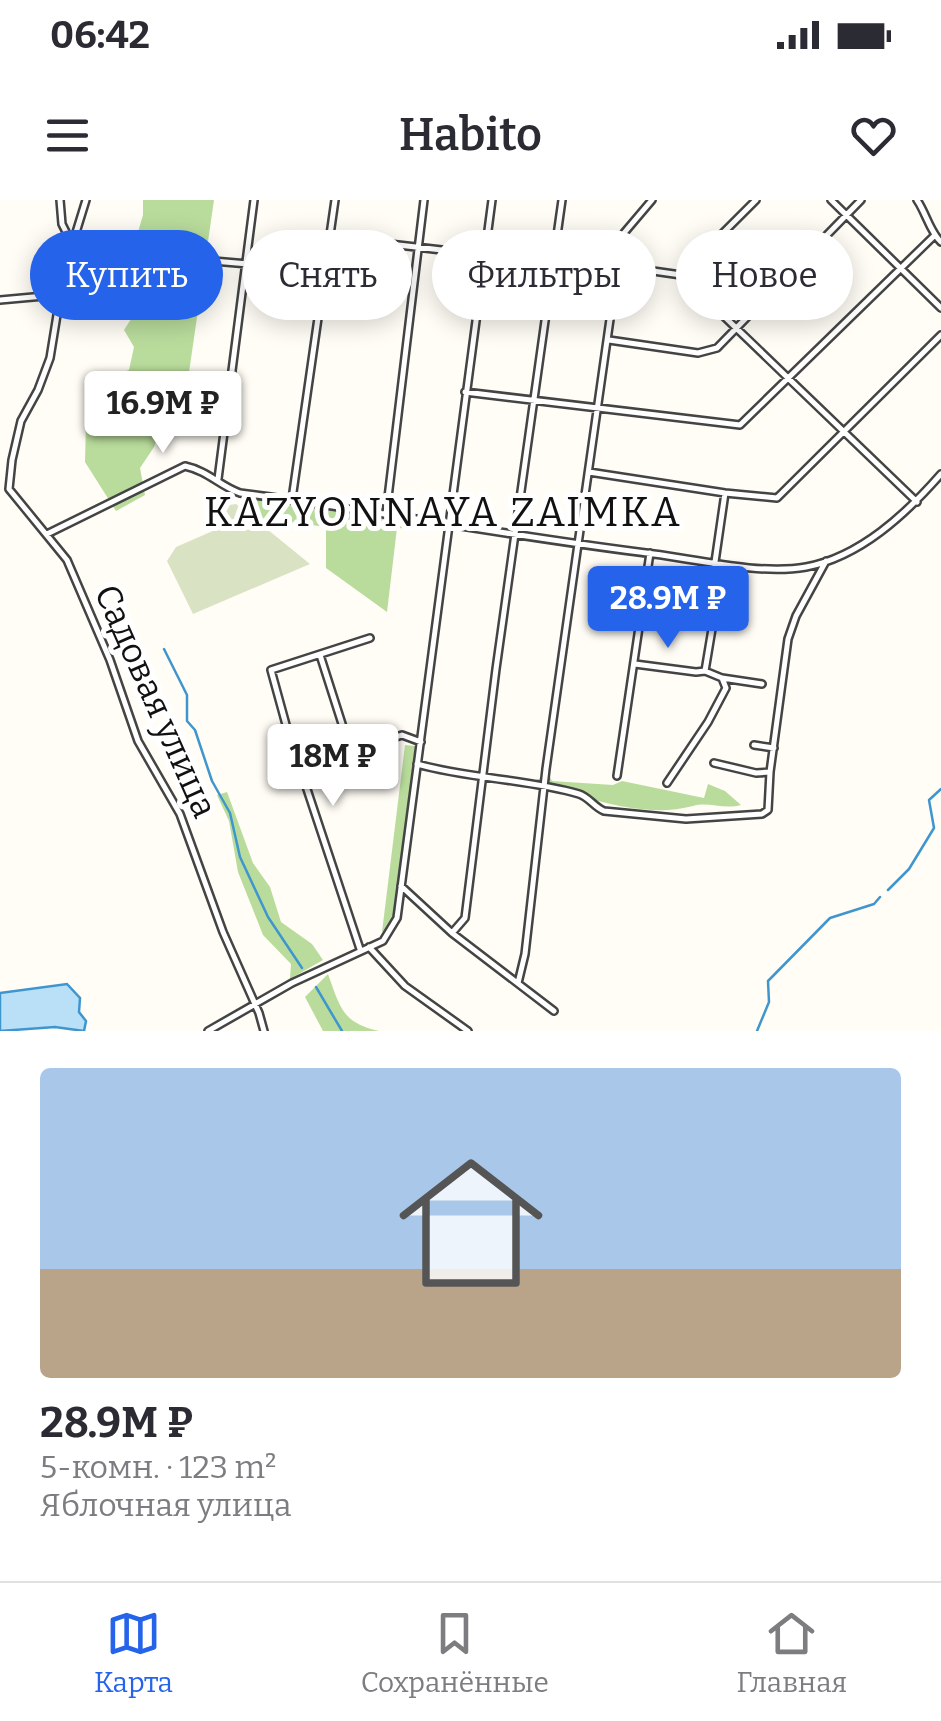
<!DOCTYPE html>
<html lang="ru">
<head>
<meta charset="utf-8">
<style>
	:root { --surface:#fff; --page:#f2f2f3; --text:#2b2b33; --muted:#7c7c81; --line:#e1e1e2; --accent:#2563eb }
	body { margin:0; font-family:Bitter,serif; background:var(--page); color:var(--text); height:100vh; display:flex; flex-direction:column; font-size:38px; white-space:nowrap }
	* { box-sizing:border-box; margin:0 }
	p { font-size:32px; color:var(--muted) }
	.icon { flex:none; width:55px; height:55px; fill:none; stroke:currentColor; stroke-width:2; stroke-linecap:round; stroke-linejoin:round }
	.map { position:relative; height:831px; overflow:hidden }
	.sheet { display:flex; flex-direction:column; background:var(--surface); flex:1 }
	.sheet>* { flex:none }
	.guide { position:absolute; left:30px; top:30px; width:882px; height:90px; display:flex; gap:20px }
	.price { position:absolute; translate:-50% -85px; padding:0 22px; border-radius:10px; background:#fff; color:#222; font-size:32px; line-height:65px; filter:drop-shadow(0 2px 5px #0008) }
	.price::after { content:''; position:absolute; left:50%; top:60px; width:30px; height:22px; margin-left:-15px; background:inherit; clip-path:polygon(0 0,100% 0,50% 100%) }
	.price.selected { background:var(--accent); color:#fff }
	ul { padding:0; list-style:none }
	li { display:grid; align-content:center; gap:20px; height:530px; padding:0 40px }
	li+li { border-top:2px solid var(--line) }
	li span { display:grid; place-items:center; height:310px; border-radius:10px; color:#555 }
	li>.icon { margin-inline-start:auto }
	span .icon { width:180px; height:180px; fill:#fffc; stroke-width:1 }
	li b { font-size:42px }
	.chip { padding:0 35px; border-radius:45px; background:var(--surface); box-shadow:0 5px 25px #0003; font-size:35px; line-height:90px }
	.chip.selected { background:var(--accent); color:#fff }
	.status { display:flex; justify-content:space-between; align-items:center; height:70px; padding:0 50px; background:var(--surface); direction:ltr }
	.status svg { height:28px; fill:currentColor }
	header { display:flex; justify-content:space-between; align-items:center; height:130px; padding:0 40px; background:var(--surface); font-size:45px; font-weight:600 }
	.tab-bar { display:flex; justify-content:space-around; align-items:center; height:140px; border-top:2px solid var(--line); background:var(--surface); font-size:28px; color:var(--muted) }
	.tab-bar a { display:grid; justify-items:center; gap:5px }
	.tab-bar .selected { color:var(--accent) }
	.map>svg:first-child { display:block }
	.forest { fill:#b9dc9c }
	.cemetery { fill:#d9e3c4 }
	.water { fill:#b9e0f7; stroke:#3f96cf; stroke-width:2.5 }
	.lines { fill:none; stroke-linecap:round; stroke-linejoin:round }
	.stream { stroke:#3f96cf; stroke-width:2.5 }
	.street-casing { stroke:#444; stroke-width:10 }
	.street { stroke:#fff; stroke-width:5 }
	.labels { text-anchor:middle; stroke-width:10; stroke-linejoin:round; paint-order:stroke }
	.street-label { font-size:35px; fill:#111; stroke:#fff }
	.quarter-label { font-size:40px; letter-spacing:2.5px; fill:#111; stroke:#fff }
</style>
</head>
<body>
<div class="status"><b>06:42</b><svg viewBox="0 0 49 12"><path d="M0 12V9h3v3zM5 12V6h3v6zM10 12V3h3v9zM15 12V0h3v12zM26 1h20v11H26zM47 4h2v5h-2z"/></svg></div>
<header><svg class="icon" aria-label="menu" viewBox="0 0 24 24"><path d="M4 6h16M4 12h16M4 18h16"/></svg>Habito<svg class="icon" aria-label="heart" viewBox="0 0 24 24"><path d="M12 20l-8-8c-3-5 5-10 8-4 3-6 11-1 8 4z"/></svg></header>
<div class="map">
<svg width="941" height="831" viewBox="0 0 941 831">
	<rect width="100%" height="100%" fill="#fffdf5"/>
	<path class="forest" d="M143,0H214L186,193L170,200L154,247L140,268L145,295L116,311L85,262L86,222L103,201L115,175L129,170L134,147L124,130L135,113L129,73L95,59L101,47L133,49L143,15Z
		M250,297L426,322L418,329L397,328L387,412L326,368V327L261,318L247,300Z
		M405,545L415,546L393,723L382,732Z
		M549,575L552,581L613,585L622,581L704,598L708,584L725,591L741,605C723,610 708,601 693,606C640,620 583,595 530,582Z
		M227,592L253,663L270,687L281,722L312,744L323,760L290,779L291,764L263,735L238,672L229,621L217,595Z
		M328,774C340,807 342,823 379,831H323L305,797Z"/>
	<path class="cemetery" d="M236,304L310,364L193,414L167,361L176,347L215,330L230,305Z"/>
	<path class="water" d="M67,784L80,798L79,812L86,821L84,831L55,827L0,831V793Z"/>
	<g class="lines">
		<path class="stream" d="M164,449L187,495V521L195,530L212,581L230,613L240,657L268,717L302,768
			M888,690L909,669L934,628L929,600L941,589
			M316,787L342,831
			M757,831L769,802L768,781L830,718L874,704L880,697"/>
		<defs>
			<path id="street" d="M60,0L62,24L73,46
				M86,0L74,39L75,49L64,72L50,158L38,190L21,221L12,260L9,289L67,360L110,460L138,541L180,614L223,732L259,813L264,831
				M831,0L941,108
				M917,0C926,13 930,32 941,42
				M329,37L485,55
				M486,47L681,75L917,302
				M75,49L248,64
				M681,75L756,0
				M0,100L44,96L60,87
				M609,140L698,153L717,148L861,0
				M465,192L740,225L934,36
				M589,272L725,293L777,298L941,135
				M218,279L254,0
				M292,299L335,0
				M386,314L424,0
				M47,334L185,266C208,271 220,286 240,293C379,311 515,337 654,354C699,360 761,375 806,367C860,357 906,314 941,274
				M320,455L351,552
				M635,464L696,472L705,471
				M722,478L762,484
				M754,545L774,548
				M714,563L756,573L770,572L788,439L796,416L826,361
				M417,564C470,579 528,579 579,594C589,597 594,607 604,611L686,619L762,614L768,610L770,572
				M301,569L402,535L421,542
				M617,576L650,353
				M667,583L708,522L726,488L722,478L705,471L712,429L715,362L725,293
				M401,686L452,733L554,811
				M452,733L465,718L496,469L562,0
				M369,747L405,786L468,831
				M360,749L288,532L271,470L370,438
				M518,783L525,754L546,569L620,49L624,33L652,0
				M208,831L292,783L383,741L397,718L492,0"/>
		</defs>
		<use href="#street" class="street-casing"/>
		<use href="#street" class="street"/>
	</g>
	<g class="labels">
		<g class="street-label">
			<text transform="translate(156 501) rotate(66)" y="12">Садовая улица</text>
		</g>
		<g class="quarter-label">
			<text x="443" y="326">KAZYONNAYA ZAIMKA</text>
		</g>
	</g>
</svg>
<b class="price" style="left:163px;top:256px">16.9M ₽</b>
<b class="price selected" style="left:668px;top:451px">28.9M ₽</b>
<b class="price" style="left:333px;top:609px">18M ₽</b>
<div class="guide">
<a class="chip selected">Купить</a>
<a class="chip">Снять</a>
<a class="chip">Фильтры</a>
<a class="chip">Новое</a>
</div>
</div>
<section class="sheet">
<ul>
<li><span style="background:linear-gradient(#a9c7e8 65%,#b9a48a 0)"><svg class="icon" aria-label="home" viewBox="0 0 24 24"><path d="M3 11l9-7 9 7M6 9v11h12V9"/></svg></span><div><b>28.9M ₽</b><p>5-комн. · 123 m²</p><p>Яблочная улица</p></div></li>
</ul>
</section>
<nav class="tab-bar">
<a class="selected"><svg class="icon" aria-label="map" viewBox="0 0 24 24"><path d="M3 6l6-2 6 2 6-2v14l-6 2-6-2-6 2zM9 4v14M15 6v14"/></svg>Карта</a>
<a><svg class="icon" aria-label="saved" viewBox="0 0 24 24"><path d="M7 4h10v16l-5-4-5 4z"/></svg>Сохранённые</a>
<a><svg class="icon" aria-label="home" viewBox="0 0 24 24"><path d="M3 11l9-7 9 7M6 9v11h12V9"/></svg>Главная</a>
</nav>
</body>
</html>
